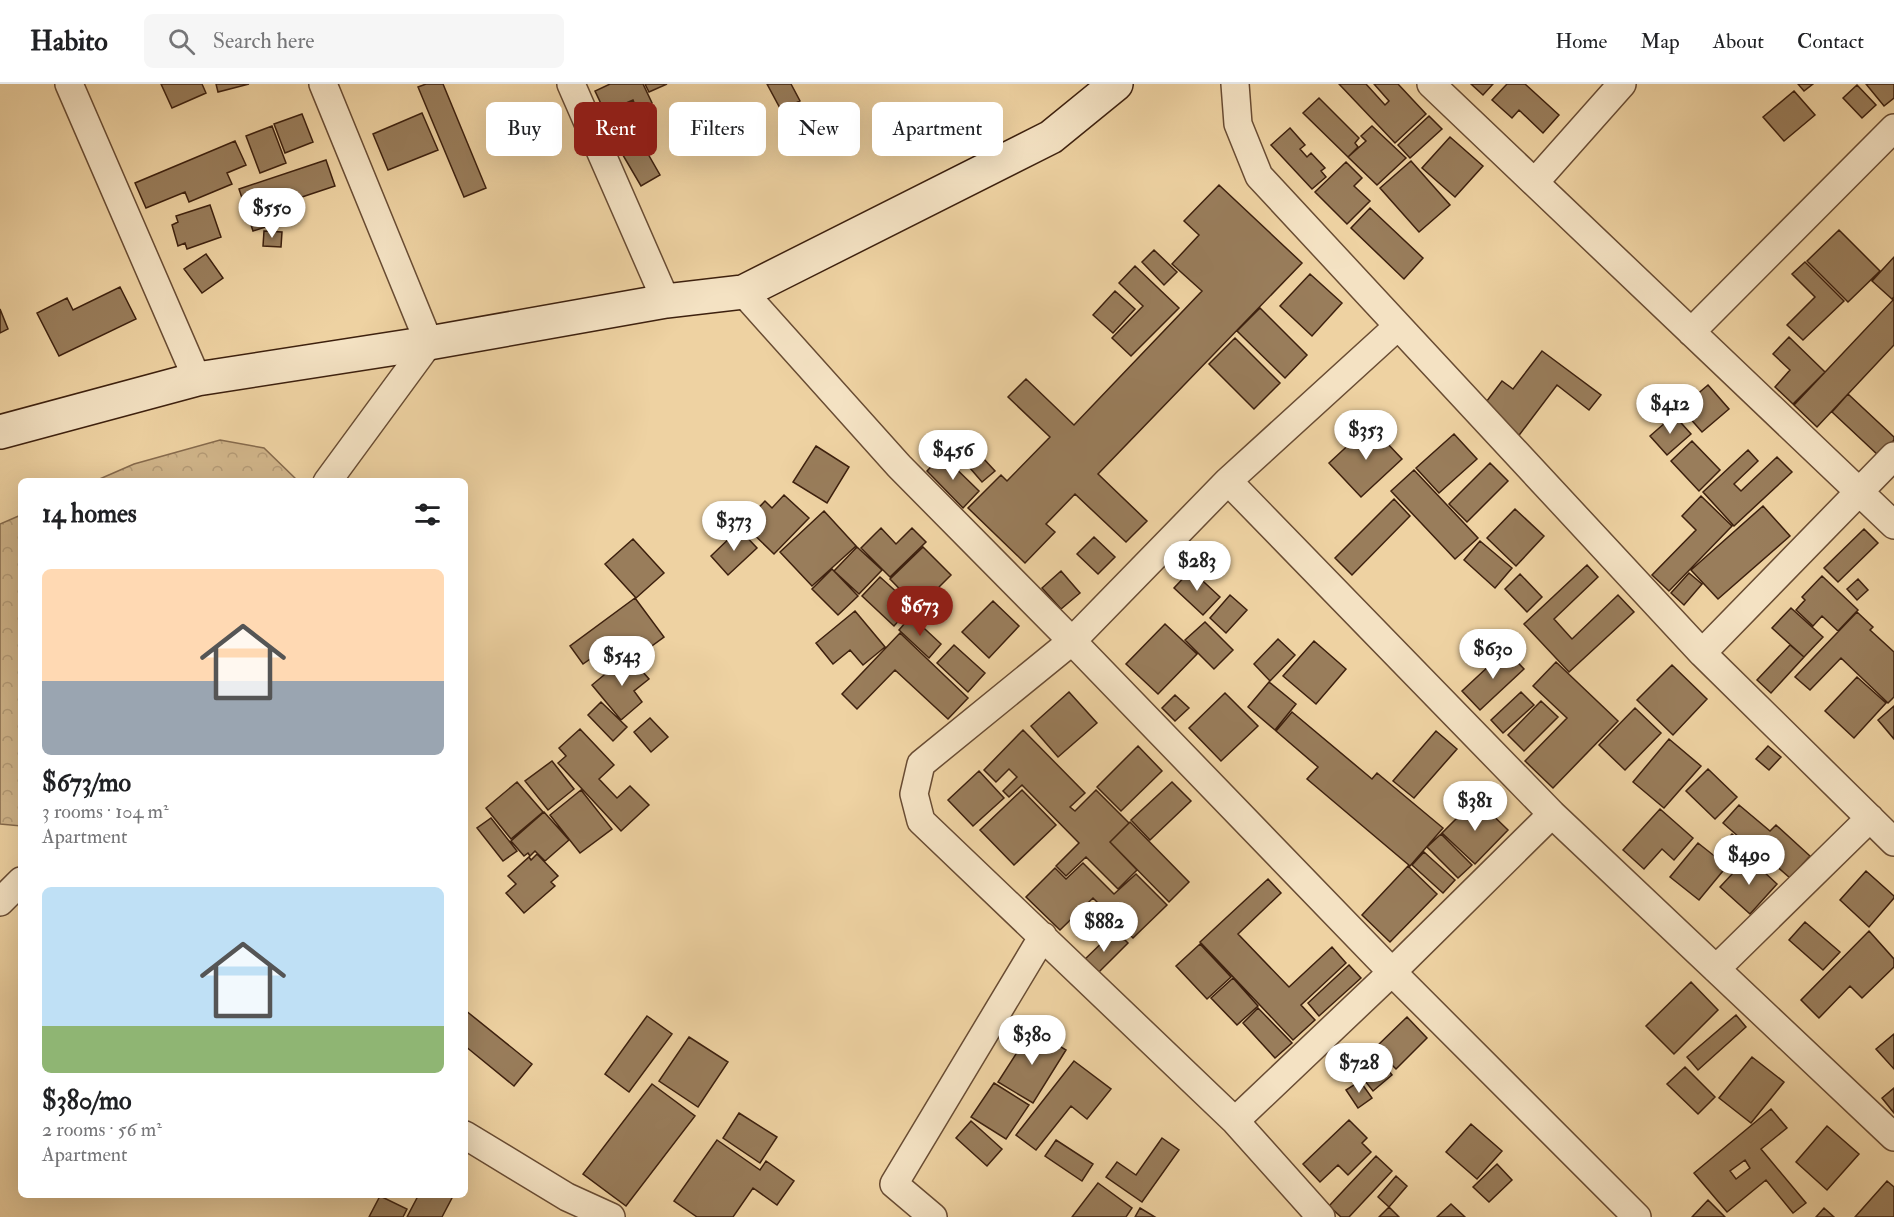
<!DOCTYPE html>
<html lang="en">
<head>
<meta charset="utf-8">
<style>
	:root { --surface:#fff; --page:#f6f6f6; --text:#202124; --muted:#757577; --line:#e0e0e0; --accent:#8f2418 }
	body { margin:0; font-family:"IM FELL Double Pica",serif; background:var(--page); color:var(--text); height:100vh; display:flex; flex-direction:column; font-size:22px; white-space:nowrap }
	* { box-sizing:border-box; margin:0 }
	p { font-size:20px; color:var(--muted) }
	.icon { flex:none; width:33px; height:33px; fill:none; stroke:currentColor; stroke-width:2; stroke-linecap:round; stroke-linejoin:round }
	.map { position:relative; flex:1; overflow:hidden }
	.drawer { position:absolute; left:18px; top:394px; width:450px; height:720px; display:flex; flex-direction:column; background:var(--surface); border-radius:9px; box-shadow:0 6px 24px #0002 }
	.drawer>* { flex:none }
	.hud { position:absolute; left:486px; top:18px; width:570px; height:54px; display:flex; gap:12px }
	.price { position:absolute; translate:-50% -51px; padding:0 14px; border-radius:21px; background:#fff; color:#222; font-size:20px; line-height:39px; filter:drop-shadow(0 2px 3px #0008) }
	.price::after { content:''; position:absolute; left:50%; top:36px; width:18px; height:14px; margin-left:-9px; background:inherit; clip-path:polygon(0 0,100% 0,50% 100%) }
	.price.on { background:var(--accent); color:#fff }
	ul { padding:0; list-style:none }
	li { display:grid; align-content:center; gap:12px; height:318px; padding:0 24px }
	li span { display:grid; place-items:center; height:186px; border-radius:9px; color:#555 }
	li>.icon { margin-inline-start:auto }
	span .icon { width:108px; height:108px; fill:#fffc; stroke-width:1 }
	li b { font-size:26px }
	h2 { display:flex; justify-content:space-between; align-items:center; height:72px; padding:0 24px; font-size:26px }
	.tag { padding:0 21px; border-radius:9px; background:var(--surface); box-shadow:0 6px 24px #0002; font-size:21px; line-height:54px }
	.tag.on { background:var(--accent); color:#fff }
	header { display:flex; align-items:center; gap:36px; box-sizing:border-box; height:84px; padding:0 30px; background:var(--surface); border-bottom:2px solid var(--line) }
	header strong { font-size:28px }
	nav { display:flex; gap:33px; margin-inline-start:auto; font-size:21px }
	.search { width:420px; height:54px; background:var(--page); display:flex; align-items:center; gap:15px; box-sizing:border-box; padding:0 21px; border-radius:9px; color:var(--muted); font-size:22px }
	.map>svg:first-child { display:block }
	.forest { fill:url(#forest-crowns); stroke:#866a4c; stroke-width:1.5 }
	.building { fill:#997d5b; stroke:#3d200e; stroke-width:1.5; fill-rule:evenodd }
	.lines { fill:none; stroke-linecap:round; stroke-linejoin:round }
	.minor-casing { stroke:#694c33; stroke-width:30 }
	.secondary-casing { stroke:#3d200e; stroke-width:36 }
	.minor { stroke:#f4e2c3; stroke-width:27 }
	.secondary { stroke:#f4e2c3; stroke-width:33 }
</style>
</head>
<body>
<header>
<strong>Habito</strong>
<div class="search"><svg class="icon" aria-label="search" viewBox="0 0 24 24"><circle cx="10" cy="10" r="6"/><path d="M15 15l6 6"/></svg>Search here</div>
<nav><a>Home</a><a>Map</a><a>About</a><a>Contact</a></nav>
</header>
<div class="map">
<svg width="1894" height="1133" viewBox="0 0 1894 1133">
	<defs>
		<pattern id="forest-crowns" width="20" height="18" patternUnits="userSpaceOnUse" patternTransform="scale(1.5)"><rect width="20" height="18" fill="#d0b489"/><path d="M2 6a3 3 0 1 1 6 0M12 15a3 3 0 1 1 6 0" fill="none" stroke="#b49a75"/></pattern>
	</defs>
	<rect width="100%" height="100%" fill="#eed2a2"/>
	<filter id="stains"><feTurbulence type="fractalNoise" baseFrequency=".00333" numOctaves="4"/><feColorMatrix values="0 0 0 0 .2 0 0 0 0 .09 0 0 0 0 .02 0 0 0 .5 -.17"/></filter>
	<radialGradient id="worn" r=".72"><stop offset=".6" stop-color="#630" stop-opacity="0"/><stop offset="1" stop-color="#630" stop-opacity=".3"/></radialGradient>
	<path class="forest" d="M220,356L264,364L298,397H95L134,380Z
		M21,431V742L0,740V440Z"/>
	<path class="building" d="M161,0H202L206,9L172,24Z
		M216,0H249L218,8Z
		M426,0H443L486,104L464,113L418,3Z
		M610,0H643L652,19L637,26L633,16L605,28L595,7Z
		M645,0H667L649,8Z
		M767,0H791L800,17L781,26Z
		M1339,0H1366L1385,21L1389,17L1374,0H1398L1426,30L1395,59Z
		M1471,0H1493L1483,11Z
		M1507,0H1525L1559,31L1543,49L1519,26L1512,34L1492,16Z
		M1798,0H1813L1804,7Z
		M1866,0H1894V14L1884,22Z
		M1857,1L1876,21L1862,34L1843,14Z
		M1794,7L1815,31L1784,57L1763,33Z
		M1319,14L1359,54L1355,59L1358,63L1348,73L1303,29Z
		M422,29L438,66L388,86L373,50Z
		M302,30L313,58L285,69L274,40Z
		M1429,32L1442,45L1410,74L1398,61Z
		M272,42L286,79L260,89L246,52Z
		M1372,42L1406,74L1377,101L1348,73L1366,57L1361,52Z
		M1290,44L1305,61L1300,65L1307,73L1311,69L1325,84L1321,87L1326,93L1312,105L1271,61Z
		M1450,53L1483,82L1455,113L1422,84Z
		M631,54L638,66L644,63L660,91L641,102L617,61Z
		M235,57L246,81L227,89L232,100L189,118L185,108L146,124L135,99Z
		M326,76L335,102L281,120L287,136L253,147L239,105Z
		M1411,77L1450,121L1419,148L1380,104Z
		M1346,78L1362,94L1354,102L1370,117L1347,140L1315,108Z
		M1219,101L1302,179L1098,390L1147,437L1126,458L1075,410L1046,440L1055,448L1025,479L968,424L1001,391L1007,397L1050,353L1008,313L1026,295L1074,341L1202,207L1172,180L1199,151L1184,137Z
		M210,121L221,153L187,165L185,159L178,162L172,141L178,138L176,132Z
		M1370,124L1423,174L1404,195L1351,144Z
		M1839,146L1880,187L1848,218L1807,177Z
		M264,147L282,148L281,163L263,162Z
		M1154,166L1177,188L1164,201L1142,178Z
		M206,170L223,194L202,209L184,185Z
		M1894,173V213L1892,215L1872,197Z
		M1805,178L1844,217L1803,256L1787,241L1815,213L1792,190Z
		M1135,182L1179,224L1131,272L1112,254L1143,222L1119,199Z
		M1310,190L1342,219L1312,252L1280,222Z
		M120,203L136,235L59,272L37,229L67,214L73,226Z
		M1115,207L1135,225L1113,249L1093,231Z
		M1894,215V261L1817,343L1794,321Z
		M1260,224L1307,271L1285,294L1237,247Z
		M0,225L8,245L0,249Z
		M1789,253L1825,288L1793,320L1775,303L1790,286L1773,270Z
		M1235,254L1280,299L1254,325L1209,280Z
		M1542,267L1601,311L1589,326L1557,301L1517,354L1480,326L1502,297L1513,305Z
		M1708,301L1729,325L1702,348L1681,324Z
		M1848,310L1894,353V356L1879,372L1832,328Z
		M1674,331L1691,350L1667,371L1650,352Z
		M1370,341L1402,375L1361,413L1329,379Z
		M1454,350L1477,375L1439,409L1416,384Z
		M1692,357L1720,386L1699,407L1671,377Z
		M816,362L849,383L827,419L793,398Z
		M1748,366L1758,377L1734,400L1741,407L1777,373L1792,388L1734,442L1703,408Z
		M942,371L979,407L963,424L927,387Z
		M983,374L995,387L982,398L970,384Z
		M1490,379L1508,397L1467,438L1449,420Z
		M1414,386L1478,454L1455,475L1391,407Z
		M784,411L809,434L774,470L743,440L765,417L772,424Z
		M1701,412L1732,442L1669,507L1652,491L1696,446L1682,432Z
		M1394,415L1410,432L1352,491L1335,474Z
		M1763,422L1790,452L1718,515L1691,486Z
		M1515,425L1544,452L1516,482L1487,454Z
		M824,427L856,462L812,502L780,468Z
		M881,444L896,460L912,444L926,458L890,493L861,464Z
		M739,445L757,464L728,491L711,472Z
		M1864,445L1878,459L1838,498L1824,484Z
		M1094,453L1115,473L1098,490L1077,470Z
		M633,455L664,489L636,514L605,480Z
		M1480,457L1512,484L1495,504L1464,476Z
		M857,463L882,486L859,510L834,487Z
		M923,463L951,491L918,524L890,495Z
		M1587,481L1598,493L1554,535L1572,555L1618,511L1634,528L1569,588L1524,540Z
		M832,485L858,512L838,531L812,505Z
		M1191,486L1220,513L1203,531L1174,504Z
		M1061,487L1080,509L1061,525L1042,504Z
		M1689,489L1702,500L1684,521L1671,509Z
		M1520,490L1542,513L1527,528L1505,505Z
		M1822,492L1858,526L1838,547L1822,532L1813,542L1796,526L1805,516L1802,513Z
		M880,493L912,522L894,542L862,512Z
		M1858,495L1868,506L1857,516L1847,505Z
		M1230,511L1247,526L1226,549L1210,534Z
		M635,514L664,553L634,575L625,562L609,574L603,566L583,580L570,562Z
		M993,517L1019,542L989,574L962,548Z
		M1791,524L1823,553L1804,573L1772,544Z
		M855,527L885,563L863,581L850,566L833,580L816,559Z
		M1857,528L1873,543L1870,546L1894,568V613L1888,619L1841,574L1810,606L1795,593Z
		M911,532L941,560L929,574L899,546Z
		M1205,538L1233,566L1214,585L1185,556Z
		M1165,540L1197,570L1158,610L1126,580Z
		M900,549L968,614L948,635L895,586L857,625L842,610Z
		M1278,555L1295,571L1270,597L1254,580Z
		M1314,557L1346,585L1316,620L1283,592Z
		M954,561L985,589L968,608L937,579Z
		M1790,561L1804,573L1771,609L1757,596Z
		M1506,566L1524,585L1480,626L1462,607Z
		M628,571L649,595L634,607L642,618L621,636L592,601Z
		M1556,578L1618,637L1553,704L1525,677L1567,634L1533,602Z
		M1672,581L1707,615L1673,651L1637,616Z
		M1857,593L1886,619L1854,654L1825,627Z
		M1269,598L1296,620L1275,646L1248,623Z
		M1069,608L1097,639L1058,673L1031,642Z
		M1521,608L1534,621L1503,649L1491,636Z
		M1225,609L1258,642L1221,677L1189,644Z
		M1175,611L1189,624L1175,637L1162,624Z
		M1541,617L1558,633L1524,667L1508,651Z
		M601,618L627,643L613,657L588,631Z
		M1894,622V655L1878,636Z
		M1635,624L1661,649L1625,686L1599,661Z
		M1292,628L1372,695L1377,689L1443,744L1410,782L1307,695L1318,683L1276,647Z
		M650,634L668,653L651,668L634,648Z
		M580,645L614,681L599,695L617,714L630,702L649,721L621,747L558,679L566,672L559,664Z
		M1023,646L1085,709L1070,723L1075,727L1096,706L1129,739L1110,758L1137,786L1118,805L1086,773L1066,792L1056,782L1079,759L1022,701L1009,713L1003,707L1017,693L1009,685L996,698L984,686Z
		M1436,647L1457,665L1414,714L1393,697Z
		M1669,655L1701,682L1664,724L1633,698Z
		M1138,662L1162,687L1121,727L1097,703Z
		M1768,662L1781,673L1769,686L1756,675Z
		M552,677L574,705L548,726L525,697Z
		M1708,685L1737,713L1715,735L1686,707Z
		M979,687L1004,714L973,742L948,716Z
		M517,698L543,728L511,755L486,724Z
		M1172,698L1191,717L1150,756L1131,736Z
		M581,706L612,745L580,769L550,731Z
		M1022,706L1056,741L1014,781L980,746Z
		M1476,715L1508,746L1475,780L1442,749Z
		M1739,721L1770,747L1776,741L1810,772L1790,794L1758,766L1756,768L1723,739Z
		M1660,725L1693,754L1674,776L1662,765L1644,785L1623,766Z
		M544,728L569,756L545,777L535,767L530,772L528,769L524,772L511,757Z
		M491,734L517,767L503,777L477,744Z
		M1130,738L1189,798L1169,818L1110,758Z
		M1441,750L1472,781L1458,794L1427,763Z
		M1732,750L1747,763L1731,781L1716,767Z
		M1698,759L1727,782L1699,816L1670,793Z
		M1424,768L1455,796L1443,809L1412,781Z
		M537,770L558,792L551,798L555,802L524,829L506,809L516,800L508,792L529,773L531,776Z
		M1748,773L1777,800L1750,830L1720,803Z
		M1083,779L1114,810L1136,790L1167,821L1133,854L1093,814L1060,846L1026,813L1055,784L1066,795Z
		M1408,782L1437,810L1390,858L1362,831Z
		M1866,787L1894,812V814L1869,843L1840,816Z
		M1268,795L1281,809L1238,850L1289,903L1332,863L1346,879L1301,921L1315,936L1293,956L1200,858Z
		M1805,838L1840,868L1823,886L1789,856Z
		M1115,846L1128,859L1094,893L1081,879Z
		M1869,847L1894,875V883L1862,914L1850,902L1819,934L1801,916Z
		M1200,860L1231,893L1207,915L1176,882Z
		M1349,881L1361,894L1319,932L1308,919Z
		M1233,894L1258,922L1237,941L1211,914Z
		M1691,898L1718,926L1674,970L1646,942Z
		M1258,924L1292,959L1275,974L1243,939Z
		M465,926L532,980L514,1002L465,962Z
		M1736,931L1746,943L1698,986L1687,973Z
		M647,932L672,950L629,1008L605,990Z
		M1407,933L1427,954L1396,985L1375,964Z
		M1032,945L1066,966L1033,1019L998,998Z
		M1894,950V985L1876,965Z
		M689,953L728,978L698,1023L659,997Z
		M1368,961L1392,991L1373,1007L1349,977Z
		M1752,973L1784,998L1751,1039L1719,1014Z
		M1074,977L1111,1005L1087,1035L1071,1022L1036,1066L1016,1051Z
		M1685,983L1715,1013L1698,1030L1667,1000Z
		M1360,997L1372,1014L1358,1024L1346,1006Z
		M994,999L1029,1021L1006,1055L971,1033Z
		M652,1000L695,1032L626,1122L583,1090Z
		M1894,1004V1029L1882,1014Z
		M1771,1025L1787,1044L1761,1065L1806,1119L1793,1129L1766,1096L1727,1128L1694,1089ZM1745,1076L1750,1084L1736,1095L1730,1087Z
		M739,1029L777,1053L760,1079L723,1054Z
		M1349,1036L1367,1054L1362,1059L1371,1068L1348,1091L1338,1081L1320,1098L1303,1080Z
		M971,1037L1002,1065L987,1082L956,1054Z
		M1471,1040L1502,1067L1477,1095L1446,1068Z
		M1827,1042L1859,1070L1827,1106L1796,1078Z
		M1162,1054L1179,1066L1142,1118L1106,1093L1117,1078L1136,1091Z
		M717,1056L760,1086L766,1077L794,1097L777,1121L753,1104L733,1133H697L674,1117Z
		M1056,1056L1093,1080L1082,1097L1045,1072Z
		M1376,1072L1392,1087L1349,1133H1341L1329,1122Z
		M1497,1080L1512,1096L1489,1118L1473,1103Z
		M1396,1092L1407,1102L1389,1123L1378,1113Z
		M1887,1097L1894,1103V1133H1855Z
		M1098,1099L1132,1124L1126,1133H1072Z
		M380,1112L407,1125L403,1133H369Z
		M418,1112H453L442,1133H407Z
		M1708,1116L1725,1133H1692Z
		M1451,1120L1465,1133H1437Z
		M1389,1123L1399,1133H1379Z
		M1140,1124L1155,1133H1135Z
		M1824,1124L1834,1133H1816Z"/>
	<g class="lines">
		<defs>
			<path id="minor" d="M69,0L197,295
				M323,0L429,259L327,398
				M571,0L666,217
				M1235,0L1238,40L1259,92L1702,569L1894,758
				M1431,0L1894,441
				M1535,98L1622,0
				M743,208L899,382L1072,557L1392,888L1637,1133
				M1691,248L1894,44
				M1228,397L1552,730L1894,1053
				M1702,569L1894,372
				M0,818L21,797
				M1716,885L1870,734
				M1235,1037L1392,888L1552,730
				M465,1051L567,1113L611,1133
				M933,1133L894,1100L1043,852
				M1321,1133L1235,1037L921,737L914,710L921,680L1072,557L1228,397L1397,243"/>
			<path id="secondary" d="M0,348L197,295L429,259L666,217L743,208L1051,53L1116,0"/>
		</defs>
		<use href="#minor" class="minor-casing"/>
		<use href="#secondary" class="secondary-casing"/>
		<use href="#minor" class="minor"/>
		<use href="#secondary" class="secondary"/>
	</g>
	<rect width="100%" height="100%" filter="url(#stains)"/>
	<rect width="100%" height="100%" fill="url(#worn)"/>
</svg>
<b class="price" style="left:272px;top:155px">$550</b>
<b class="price" style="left:1670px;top:351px">$412</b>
<b class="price" style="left:1366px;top:377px">$353</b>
<b class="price" style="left:953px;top:397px">$456</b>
<b class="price" style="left:734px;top:468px">$373</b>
<b class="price" style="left:1197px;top:508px">$283</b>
<b class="price on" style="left:920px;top:553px">$673</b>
<b class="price" style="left:1493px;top:596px">$630</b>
<b class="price" style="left:622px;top:603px">$543</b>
<b class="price" style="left:1475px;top:748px">$381</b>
<b class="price" style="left:1749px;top:802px">$490</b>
<b class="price" style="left:1104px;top:869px">$882</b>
<b class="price" style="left:1032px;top:982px">$380</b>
<b class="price" style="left:1359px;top:1010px">$728</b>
<div class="hud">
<a class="tag">Buy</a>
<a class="tag on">Rent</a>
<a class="tag">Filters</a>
<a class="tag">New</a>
<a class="tag">Apartment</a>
</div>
<section class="drawer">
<h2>14 homes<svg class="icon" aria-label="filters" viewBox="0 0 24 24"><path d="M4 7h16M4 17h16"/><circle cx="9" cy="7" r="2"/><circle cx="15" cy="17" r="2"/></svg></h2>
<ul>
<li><span style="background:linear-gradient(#ffd9b3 60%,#9aa5b1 0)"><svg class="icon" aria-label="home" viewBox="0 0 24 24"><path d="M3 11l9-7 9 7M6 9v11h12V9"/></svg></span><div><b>$673/mo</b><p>3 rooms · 104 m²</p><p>Apartment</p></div></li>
<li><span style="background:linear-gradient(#bfe0f5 75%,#8fb573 0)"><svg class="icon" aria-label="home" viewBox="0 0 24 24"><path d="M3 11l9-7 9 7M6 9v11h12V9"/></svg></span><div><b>$380/mo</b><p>2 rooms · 56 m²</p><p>Apartment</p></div></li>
</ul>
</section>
</div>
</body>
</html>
